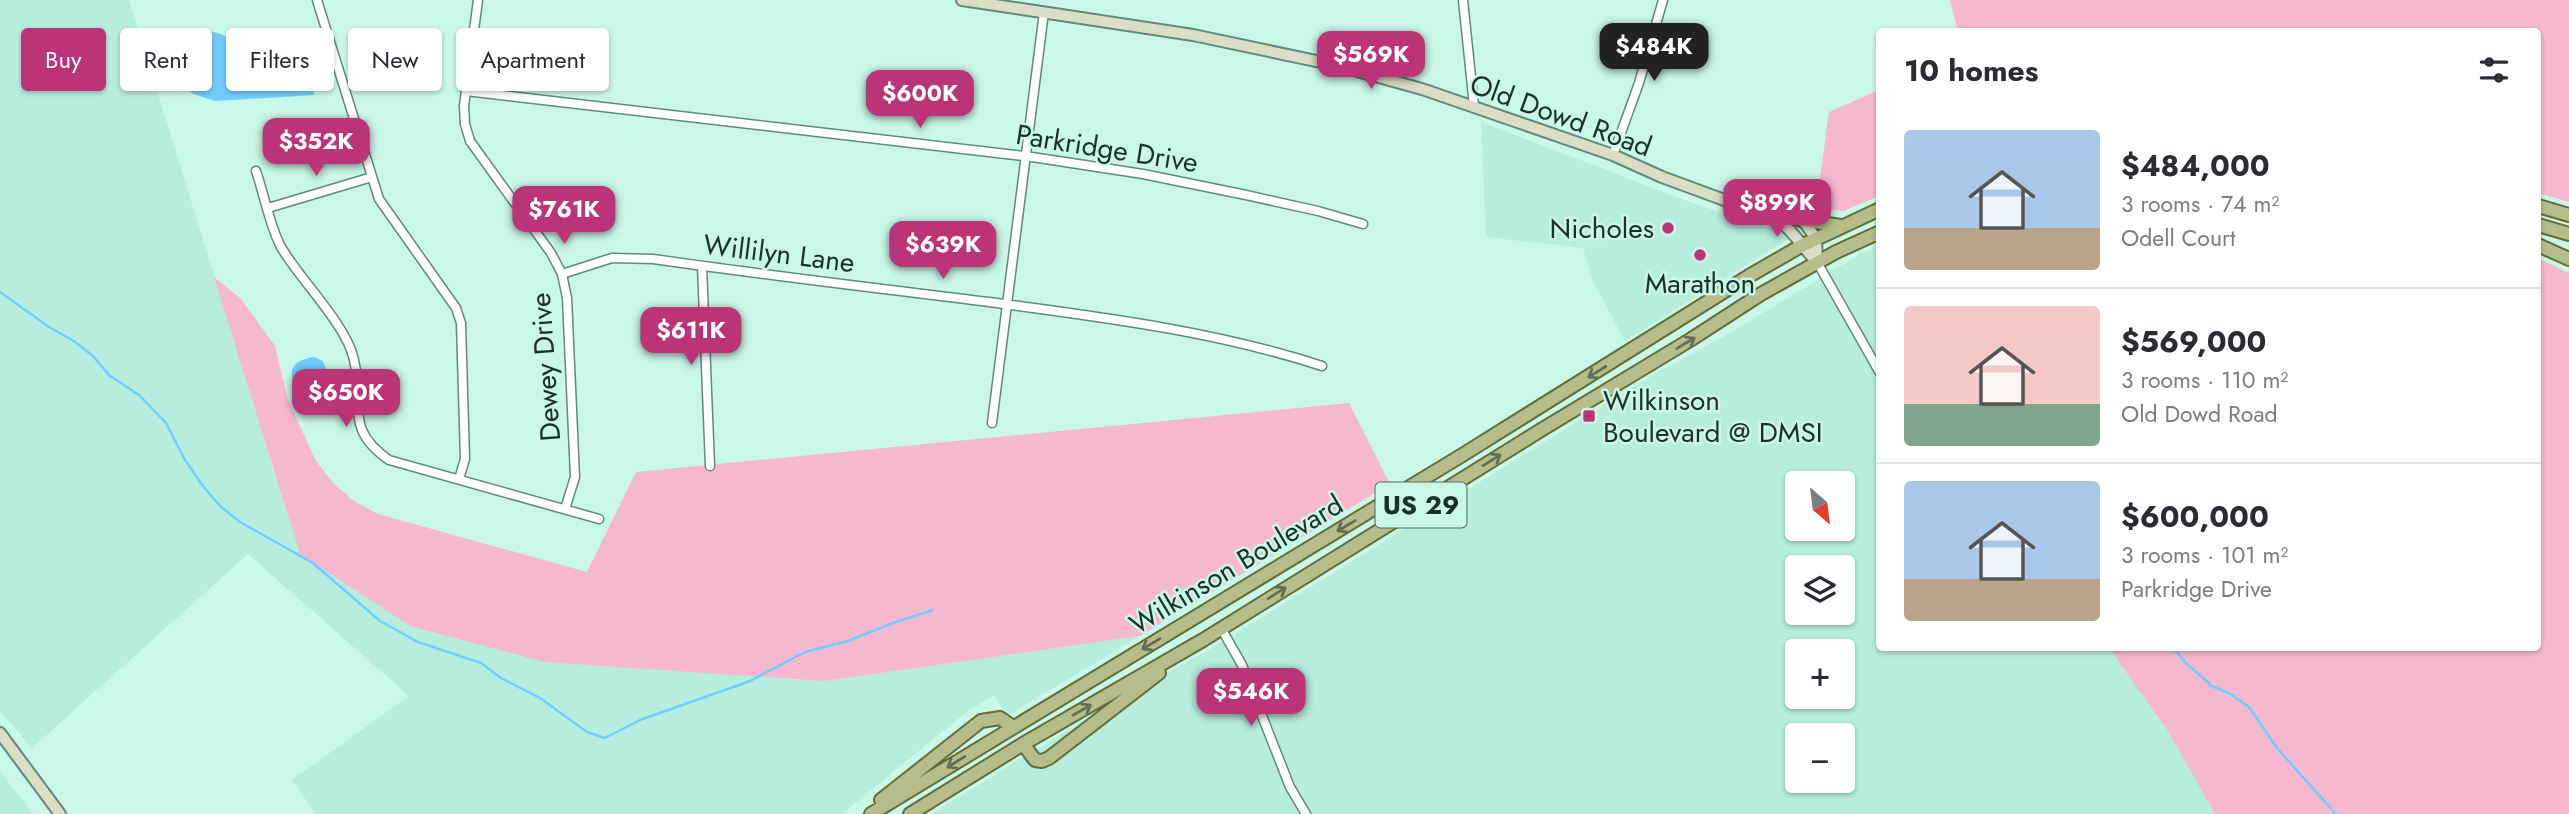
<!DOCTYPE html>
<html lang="en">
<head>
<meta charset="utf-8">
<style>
	:root { --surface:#fff; --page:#f7f7f7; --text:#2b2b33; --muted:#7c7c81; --line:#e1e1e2; --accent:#ba3477 }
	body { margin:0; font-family:Jost,sans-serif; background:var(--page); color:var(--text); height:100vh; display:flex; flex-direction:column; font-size:26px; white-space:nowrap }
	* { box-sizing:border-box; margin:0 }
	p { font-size:23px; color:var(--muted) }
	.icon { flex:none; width:38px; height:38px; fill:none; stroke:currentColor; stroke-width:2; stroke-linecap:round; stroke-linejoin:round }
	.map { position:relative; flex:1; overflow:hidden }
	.drawer { position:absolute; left:1876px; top:28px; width:665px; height:623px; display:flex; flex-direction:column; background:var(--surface); border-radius:7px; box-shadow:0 2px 5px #0004 }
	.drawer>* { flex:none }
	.top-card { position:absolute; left:21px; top:28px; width:665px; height:63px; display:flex; gap:14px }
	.needle { width:46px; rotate:152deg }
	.buttons { position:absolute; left:1785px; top:471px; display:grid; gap:14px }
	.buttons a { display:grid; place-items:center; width:70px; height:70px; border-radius:7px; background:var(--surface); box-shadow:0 2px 5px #0004; font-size:35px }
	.price { position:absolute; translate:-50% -60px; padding:0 16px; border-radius:14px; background:var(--accent); color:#fff; font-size:23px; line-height:46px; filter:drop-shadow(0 2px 4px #0008) }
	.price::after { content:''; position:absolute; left:50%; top:42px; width:21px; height:16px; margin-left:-10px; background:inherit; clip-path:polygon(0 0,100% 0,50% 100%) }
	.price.on { background:#222; color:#fff }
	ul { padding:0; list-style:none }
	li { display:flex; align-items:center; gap:21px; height:175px; padding:0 28px }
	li+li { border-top:2px solid var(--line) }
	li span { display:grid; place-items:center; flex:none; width:196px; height:140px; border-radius:7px; color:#555 }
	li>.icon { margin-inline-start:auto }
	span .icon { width:84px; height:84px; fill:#fffc; stroke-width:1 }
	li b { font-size:30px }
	h2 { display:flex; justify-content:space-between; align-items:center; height:84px; padding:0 28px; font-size:30px }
	.pill { padding:0 24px; border-radius:7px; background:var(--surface); box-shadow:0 2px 5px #0004; font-size:24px; line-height:63px }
	.pill.on { background:var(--accent); color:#fff }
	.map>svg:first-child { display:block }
	.built { fill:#b6eddc; fill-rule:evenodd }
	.green { fill:#f6b8cf }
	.water { fill:#71cdff }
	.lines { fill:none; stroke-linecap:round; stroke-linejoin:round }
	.stream { stroke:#71cdff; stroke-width:2.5 }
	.street-casing { stroke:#608a7e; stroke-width:11 }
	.secondary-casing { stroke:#608a7e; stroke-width:14 }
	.primary-casing { stroke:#626e36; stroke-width:16 }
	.street { stroke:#fff; stroke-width:8 }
	.secondary { stroke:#dbdec5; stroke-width:10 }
	.primary { stroke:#b7bc8b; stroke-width:12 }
	.oneway { stroke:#626e55 }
	.poi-dot { fill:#ba3477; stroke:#c9f7e8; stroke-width:2.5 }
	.labels { text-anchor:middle; stroke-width:5; stroke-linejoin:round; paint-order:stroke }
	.shield { fill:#c9f7e8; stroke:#516b62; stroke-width:2 }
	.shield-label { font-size:26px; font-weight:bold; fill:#1d2f29 }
	.street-label { font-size:28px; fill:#1d2f29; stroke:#c9f7e8 }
	.poi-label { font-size:28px; fill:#1d2f29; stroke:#c9f7e8; text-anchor:end }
</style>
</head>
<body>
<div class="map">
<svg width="2569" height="814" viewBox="0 0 2569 814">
	<rect width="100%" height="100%" fill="#c9f7e8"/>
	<path class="built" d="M0,0H129L300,554L825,681L1140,636L1007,716L994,695L965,713L842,814H316L292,780L409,696L248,554L32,748L0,711Z
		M1481,122L1687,201L1741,220L1784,230L1790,238L1625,341L1593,281L1583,248L1486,237Z
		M1879,245L1880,648H2184L2353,814H931L1127,694L1207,651L1656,373L1725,336L1860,254ZM1797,483H1843V528H1797ZM1797,567H1843V612H1797ZM1797,651H1843V696H1797ZM1797,735H1843V780H1797Z
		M0,771L33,814H0Z"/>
	<path class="green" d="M1950,0H2569V202L2538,193V32L1958,31Z
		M1879,90V196L1844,211L1816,208L1829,112Z
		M2538,258L2569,273V814H2215L2168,731L2109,648H2538Z
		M214,277L241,299L275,346L288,400L316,461L333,483L354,501L378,514L587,572L636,472L1349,403L1390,484L1140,636L825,681L544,662L410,626L300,554Z"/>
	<path class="water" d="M201,29L221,34L259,53H269L307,80L314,88V95L215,101L193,94L181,84L175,64L193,32Z
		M314,357L323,361L329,378L327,388L315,396L297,389C286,370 293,360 314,357Z"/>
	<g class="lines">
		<path class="stream" d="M0,292L49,327L74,341L93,356L109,375L139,395L166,423L185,460L203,486L220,506L240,522L313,563L380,621L418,642L481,663L501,678L540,698L587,732L605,738L640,720L750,681L805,652L848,641L893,623L933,610
			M2173,648L2188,665L2209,683V685L2229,693L2249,707L2277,748L2336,814"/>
		<defs>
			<path id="street" d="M317,0L379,199L456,308L461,323L465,459L459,479
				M478,0L464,106L465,124L470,141L551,253L562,274L567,298L575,477L565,509
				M1463,0L1474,106
				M466,91L1032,157L1143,174L1246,195L1318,211L1363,224
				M1613,155L1639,83L1663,0
				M256,171C264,194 270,227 281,247C300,280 347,325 354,360C365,405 343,428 389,460L599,519
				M268,208L372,177
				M1817,262L1880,373
				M702,266L710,466
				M562,274L612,258L653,259C765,275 877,288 989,302C1101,317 1215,331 1322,366
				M992,423L1044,12
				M1221,628L1242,665L1290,787L1306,814"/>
			<path id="secondary" d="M962,0L1193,35L1335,65L1422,89L1613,155L1662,177L1746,208L1770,215L1794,217L1804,222L1816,238L1817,262
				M1773,217C1792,228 1802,247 1817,262
				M0,733L60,814"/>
			<path id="primary" d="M2538,206L2569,215
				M1798,219L1840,226
				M2538,225L2569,234
				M2538,245L2569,259
				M1023,744L1035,760L1042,761L1049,758L1159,673
				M881,800L981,721L1000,718L1013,727
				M871,814L1464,454L1749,276L1801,246L1880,209
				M910,814L1023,744L1203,640L1541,430L1690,340L1761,294L1836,252L1880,232"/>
		</defs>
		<use href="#street" class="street-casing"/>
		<use href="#secondary" class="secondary-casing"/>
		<use href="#primary" class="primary-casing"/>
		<use href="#street" class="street"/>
		<use href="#secondary" class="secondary"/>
		<use href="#primary" class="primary"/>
	</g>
	<defs><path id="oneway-shaft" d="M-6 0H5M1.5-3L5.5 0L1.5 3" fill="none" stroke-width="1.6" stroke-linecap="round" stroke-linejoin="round" transform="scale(1.75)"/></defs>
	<g class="oneway">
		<use href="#oneway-shaft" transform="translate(1686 343) rotate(-31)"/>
		<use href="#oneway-shaft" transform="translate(1597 372) rotate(148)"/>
		<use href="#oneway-shaft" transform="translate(1492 460) rotate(-32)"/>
		<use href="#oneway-shaft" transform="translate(1346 526) rotate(149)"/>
		<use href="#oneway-shaft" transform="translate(1277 593) rotate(-32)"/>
		<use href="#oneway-shaft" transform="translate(1151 644) rotate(149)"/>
		<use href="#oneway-shaft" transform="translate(1082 710) rotate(-30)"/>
		<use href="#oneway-shaft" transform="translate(956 762) rotate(148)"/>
	</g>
	<g class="poi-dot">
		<circle cx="1668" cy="228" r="7"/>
		<circle cx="1700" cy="255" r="7"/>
		<rect x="1582" y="409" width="14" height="14" rx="3.5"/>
	</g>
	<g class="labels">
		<rect class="shield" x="1375.5" y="482.5" width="91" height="45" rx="5"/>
		<g class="shield-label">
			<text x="1421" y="514">US 29</text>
		</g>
		<g class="street-label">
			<text transform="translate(1561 115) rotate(20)" y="10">Old Dowd Road</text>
			<text transform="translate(1107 148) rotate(9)" y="10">Parkridge Drive</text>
			<text transform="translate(779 253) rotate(7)" y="10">Willilyn Lane</text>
			<text transform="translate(545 367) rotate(-94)" y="10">Dewey Drive</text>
			<text transform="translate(1236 564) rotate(-31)" y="10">Wilkinson Boulevard</text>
		</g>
		<g class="poi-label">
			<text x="1654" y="238">Nicholes</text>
			<text x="1700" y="293" text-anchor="middle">Marathon</text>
			<text x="1603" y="410" text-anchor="start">Wilkinson<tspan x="1603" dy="32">Boulevard @ DMSI</tspan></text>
		</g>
	</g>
</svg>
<div class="buttons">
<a><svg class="needle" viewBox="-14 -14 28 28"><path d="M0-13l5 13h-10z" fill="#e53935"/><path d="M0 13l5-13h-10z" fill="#7c7c81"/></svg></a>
<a><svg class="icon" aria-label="layers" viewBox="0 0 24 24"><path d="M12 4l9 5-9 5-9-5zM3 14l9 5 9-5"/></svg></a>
<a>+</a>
<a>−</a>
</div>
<b class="price on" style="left:1654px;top:83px">$484K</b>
<b class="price" style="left:1371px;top:91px">$569K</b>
<b class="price" style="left:920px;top:130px">$600K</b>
<b class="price" style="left:316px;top:178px">$352K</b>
<b class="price" style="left:1777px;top:239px">$899K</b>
<b class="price" style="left:564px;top:246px">$761K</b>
<b class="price" style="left:943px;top:281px">$639K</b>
<b class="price" style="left:691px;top:367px">$611K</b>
<b class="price" style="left:346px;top:429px">$650K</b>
<b class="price" style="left:1251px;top:728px">$546K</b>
<div class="top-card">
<a class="pill on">Buy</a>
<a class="pill">Rent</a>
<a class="pill">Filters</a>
<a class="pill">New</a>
<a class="pill">Apartment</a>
</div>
<section class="drawer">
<h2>10 homes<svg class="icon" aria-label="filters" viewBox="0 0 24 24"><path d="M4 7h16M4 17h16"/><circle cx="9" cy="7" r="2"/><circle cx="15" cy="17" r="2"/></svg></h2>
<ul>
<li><span style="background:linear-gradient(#a9c7e8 70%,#b9a48a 0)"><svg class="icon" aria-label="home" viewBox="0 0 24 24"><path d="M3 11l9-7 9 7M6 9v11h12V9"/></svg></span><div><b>$484,000</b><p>3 rooms · 74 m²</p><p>Odell Court</p></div></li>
<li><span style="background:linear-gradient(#f6c9c9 70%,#7fa58c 0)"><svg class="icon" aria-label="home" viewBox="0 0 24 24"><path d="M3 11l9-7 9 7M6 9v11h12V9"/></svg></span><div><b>$569,000</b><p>3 rooms · 110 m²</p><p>Old Dowd Road</p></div></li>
<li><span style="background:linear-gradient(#a9c7e8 70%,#b9a48a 0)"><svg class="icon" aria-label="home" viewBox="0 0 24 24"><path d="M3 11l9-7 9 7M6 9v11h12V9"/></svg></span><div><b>$600,000</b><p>3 rooms · 101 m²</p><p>Parkridge Drive</p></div></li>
</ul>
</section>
</div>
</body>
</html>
